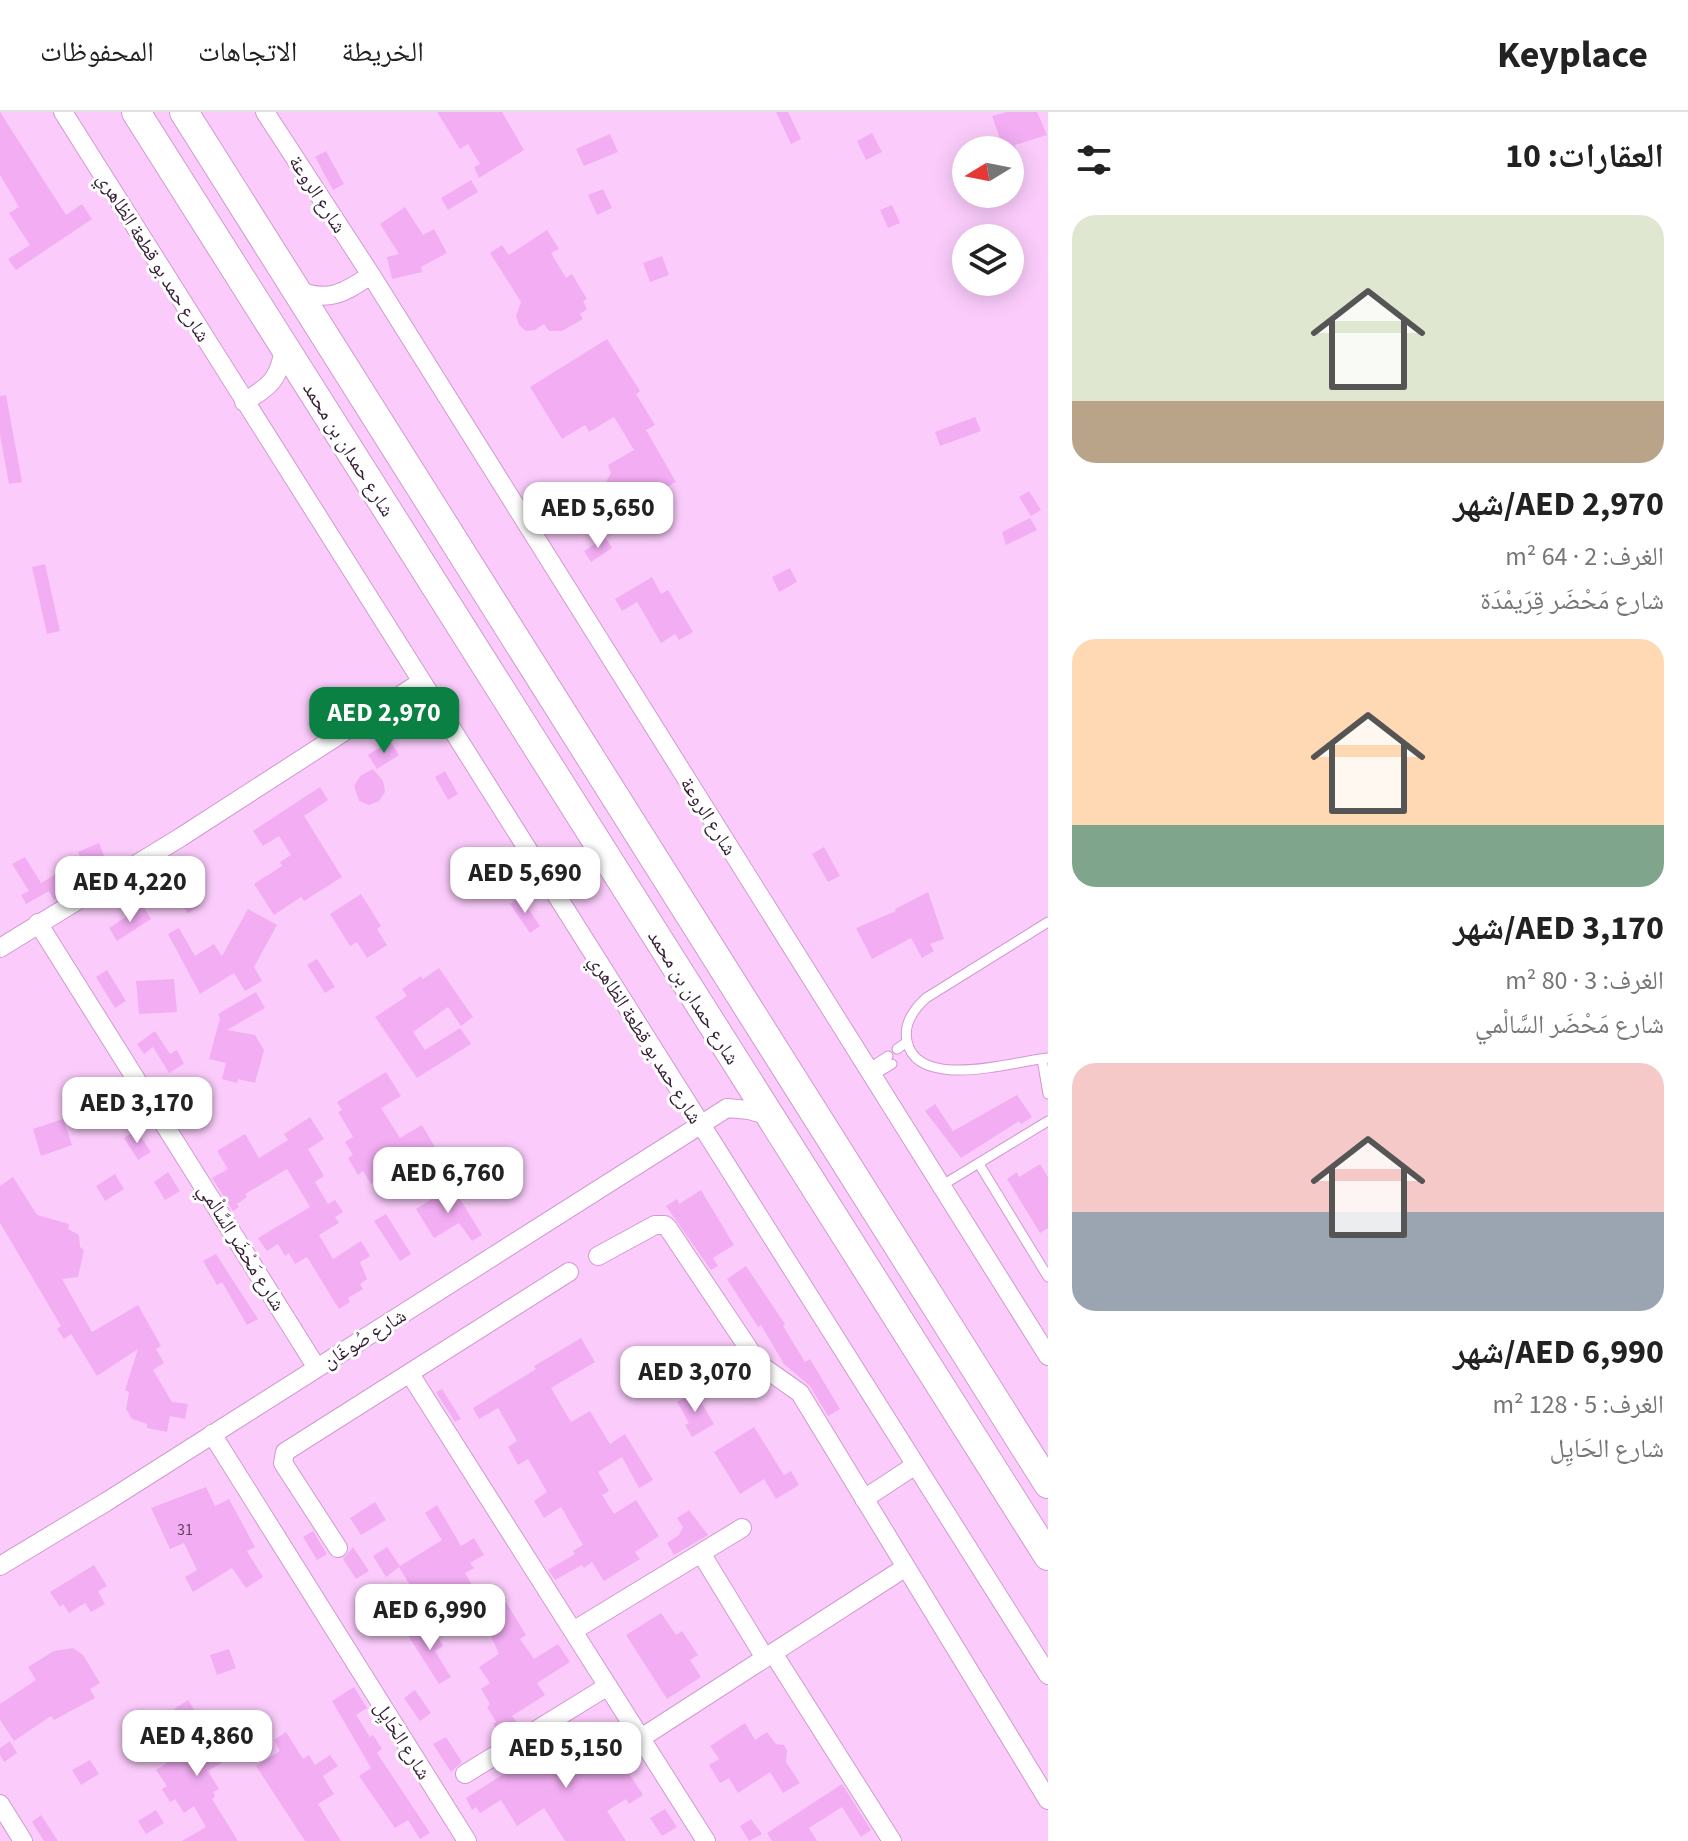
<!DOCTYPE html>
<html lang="ar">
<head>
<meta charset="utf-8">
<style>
	:root { --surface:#fff; --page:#f2f2f2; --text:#222; --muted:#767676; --line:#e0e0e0; --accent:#0b8043 }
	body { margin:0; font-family:"Source Sans 3","Noto Naskh Arabic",sans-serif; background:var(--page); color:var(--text); direction:rtl; height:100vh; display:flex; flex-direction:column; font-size:30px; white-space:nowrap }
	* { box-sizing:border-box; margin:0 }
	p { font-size:26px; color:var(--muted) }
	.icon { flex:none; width:44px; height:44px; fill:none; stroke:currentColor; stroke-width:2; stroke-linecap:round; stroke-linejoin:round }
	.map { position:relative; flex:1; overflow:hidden; direction:ltr }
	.side { display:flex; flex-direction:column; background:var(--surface); width:640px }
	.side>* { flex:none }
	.needle { width:52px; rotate:260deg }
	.buttons { position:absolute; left:952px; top:24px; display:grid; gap:16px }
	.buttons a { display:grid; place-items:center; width:72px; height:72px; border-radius:50%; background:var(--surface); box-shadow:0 4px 20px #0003; font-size:40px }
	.price { position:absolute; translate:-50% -68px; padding:0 18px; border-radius:16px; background:#fff; color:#222; font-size:26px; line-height:52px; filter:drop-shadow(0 2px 4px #0008) }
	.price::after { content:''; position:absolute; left:50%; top:48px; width:24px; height:18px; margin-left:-12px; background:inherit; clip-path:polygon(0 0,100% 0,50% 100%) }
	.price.selected { background:var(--accent); color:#fff }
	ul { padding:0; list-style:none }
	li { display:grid; align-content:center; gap:16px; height:424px; padding:0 24px }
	li span { display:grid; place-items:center; height:248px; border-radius:24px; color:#555 }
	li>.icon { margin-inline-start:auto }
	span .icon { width:144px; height:144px; fill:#fffc; stroke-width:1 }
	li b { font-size:34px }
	h2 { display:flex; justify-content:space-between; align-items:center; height:96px; padding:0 24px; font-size:34px }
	header { display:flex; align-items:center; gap:48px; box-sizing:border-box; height:112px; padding:0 40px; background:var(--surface); border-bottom:2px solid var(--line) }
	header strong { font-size:38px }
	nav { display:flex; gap:44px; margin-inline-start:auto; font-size:28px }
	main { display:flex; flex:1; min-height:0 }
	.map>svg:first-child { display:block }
	.building { fill:#f2adf3 }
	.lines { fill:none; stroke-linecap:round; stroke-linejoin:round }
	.service-casing { stroke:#d199d1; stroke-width:11 }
	.minor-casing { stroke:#d199d1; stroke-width:20 }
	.primary-casing { stroke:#d199d1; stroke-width:30 }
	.service { stroke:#fff; stroke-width:9 }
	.minor { stroke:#fff; stroke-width:18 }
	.primary { stroke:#fff; stroke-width:28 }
	.labels { text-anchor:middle; stroke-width:6; stroke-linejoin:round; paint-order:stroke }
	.number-label { font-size:16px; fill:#644264 }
	.street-label { font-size:20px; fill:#351f35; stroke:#fff }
</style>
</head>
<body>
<header>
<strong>Keyplace</strong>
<nav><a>الخريطة</a><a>الاتجاهات</a><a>المحفوظات</a></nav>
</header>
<main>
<section class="side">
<h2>العقارات: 10<svg class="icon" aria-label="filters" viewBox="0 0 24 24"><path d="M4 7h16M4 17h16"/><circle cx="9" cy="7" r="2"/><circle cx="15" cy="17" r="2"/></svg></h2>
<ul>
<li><span style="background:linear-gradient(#dfe7d0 75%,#b9a48a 0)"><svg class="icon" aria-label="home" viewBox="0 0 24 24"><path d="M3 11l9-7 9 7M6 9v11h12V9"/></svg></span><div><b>AED 2,970/شهر</b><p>الغرف: 2 · 64 m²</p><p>شارع مَحْضَر قِرَيمْدَة</p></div></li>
<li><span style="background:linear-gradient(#ffd9b3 75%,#7fa58c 0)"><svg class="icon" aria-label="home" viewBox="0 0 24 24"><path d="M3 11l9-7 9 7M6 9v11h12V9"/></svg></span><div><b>AED 3,170/شهر</b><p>الغرف: 3 · 80 m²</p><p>شارع مَحْضَر السَّالْمي</p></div></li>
<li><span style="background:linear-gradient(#f6c9c9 60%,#9aa5b1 0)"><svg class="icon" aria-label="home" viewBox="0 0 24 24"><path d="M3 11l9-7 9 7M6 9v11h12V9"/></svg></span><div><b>AED 6,990/شهر</b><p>الغرف: 5 · 128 m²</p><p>شارع الحَايِل</p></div></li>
</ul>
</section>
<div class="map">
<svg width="1048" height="1729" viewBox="0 0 1048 1729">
	<rect width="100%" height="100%" fill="#fbccfb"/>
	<path class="building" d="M0,0L66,103L82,92L92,107L16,158L8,147L30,133L9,101L19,95L0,63Z
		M437,0H502L524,38L479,66L474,55L480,52L468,32L460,37Z
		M776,0H788L801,27L791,32Z
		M1007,0H1037L1047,23L1015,33L1016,38H1004L992,4Z
		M872,21L882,40L866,48L857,29Z
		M610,22L618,40L584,54L576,37Z
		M326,39L344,72L333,78L315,45Z
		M471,68L478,80L448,98L441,86Z
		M603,77L612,96L597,103L588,83Z
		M892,93L900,111L888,116L880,98Z
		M405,95L423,123L434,117L447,141L421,155L422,160L392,167L387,145L399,142L380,112Z
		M547,118L559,137L551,141L566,166L572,162L587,187L583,189L587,197L580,202L583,207L562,219H549L544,212L535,218L526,219L519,213L516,204L521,190L490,141L502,133L509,143Z
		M662,144L669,163L650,170L643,151Z
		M607,227L640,279L636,282L655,313L646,318L676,370L633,393L626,387L614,386L607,381L606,370L611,361L608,353L634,338L614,305L589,320L585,313L562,327L530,275Z
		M6,283L22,370L9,372L0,323V284Z
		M975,305L981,319L940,334L935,320Z
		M1029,379L1041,398L1031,404L1019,385Z
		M1030,406L1037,418L1006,433L1002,420Z
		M605,425L612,436L591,450L584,439Z
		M45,452L60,519L47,522L32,455Z
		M790,456L797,470L779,480L772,465Z
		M652,465L661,482L668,478L693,520L679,528L675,522L661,531L637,490L622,499L615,487Z
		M390,629L399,643L377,657L368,643Z
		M373,657L383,669L385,680L379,689L369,693L359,689L354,674L360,664Z
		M445,659L458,682L448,688L435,665Z
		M320,675L328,688L304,704L342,765L304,789L301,785L274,803L254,772L282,754L280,750L291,743L279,724L263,734L253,719Z
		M99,731L107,752L87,761L78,740Z
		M824,735L840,764L828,770L812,742Z
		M25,745L41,771L58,761L63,771L60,773L65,781L54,788L49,779L26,792L21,783L29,779L12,752Z
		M181,764L200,794L188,801L167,774Z
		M928,780L944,827L930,832L934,839L922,846L911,826L872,847L856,816L896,799L895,797Z
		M361,782L381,814L377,817L387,833L367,846L357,830L350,834L330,802Z
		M520,785L540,814L530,821L510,792Z
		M143,794L151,807L117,829L109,816Z
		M248,797L277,813L254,855L262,869L245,879L234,861L200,882L168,822L179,816L195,844L214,832L222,844Z
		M317,847L335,875L325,881L307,853Z
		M439,856L473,905L461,914L448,895L413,920L425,938L460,916L471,932L417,966L375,905L407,884L402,877L421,864L423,867Z
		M107,858L126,889L115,896L96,865Z
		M174,867L177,900L139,902L136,869Z
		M256,880L265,896L227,918L255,923L264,938L255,971L238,967L237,971L222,967L226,951L209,947L220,906L218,902Z
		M155,919L170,942L177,938L184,952L169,961L153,935L144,942L137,932Z
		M386,960L401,984L381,996L400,1026L422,1013L446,1054L434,1062L421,1041L371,1072L363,1059L358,1063L348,1046L353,1043L345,1030L353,1025L338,1000L342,998L337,990Z
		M1017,983L1032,1005L1021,1012L1019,1009L961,1046L925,999L935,992L953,1019Z
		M310,1005L324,1027L308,1037L324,1064L315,1070L328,1092L335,1088L343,1100L335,1105L339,1111L319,1123L333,1147L361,1129L370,1144L360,1150L367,1167L360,1172L363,1177L348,1186L350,1190L339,1197L307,1145L295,1152L289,1141L285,1144L278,1132L267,1139L258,1126L310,1095L287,1057L245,1082L247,1085L237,1092L239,1095L233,1099L212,1066L228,1057L217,1039L245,1022L259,1046L288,1028L284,1022Z
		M63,1007L72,1033L41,1044L33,1017Z
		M136,1018L151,1040L138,1048L124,1026Z
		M1040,1052L1048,1065V1116L1040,1121L1007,1067L1017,1060L1019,1065Z
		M168,1060L180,1079L165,1088L154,1070Z
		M115,1062L124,1077L105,1089L96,1074Z
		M13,1065L37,1103L69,1112L68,1117L79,1123L80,1135L84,1138L78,1165L62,1167L92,1220L138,1193L161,1234L156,1237L164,1251L153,1258L172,1290L188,1292L185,1307L170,1304L167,1320L147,1316V1312L132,1307L126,1297L129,1280L125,1278L138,1237L97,1264L71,1222L64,1227L57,1217L61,1214L0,1111V1074Z
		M452,1074L482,1123L472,1129L459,1111L434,1126L416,1097Z
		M701,1078L734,1133L713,1146L718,1154L711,1158L666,1094L677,1087L679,1092Z
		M386,1102L411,1142L400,1149L374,1109Z
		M216,1142L258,1207L247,1213L222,1170L227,1167L217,1173L203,1149Z
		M746,1154L785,1212L783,1214L805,1250L810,1247L840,1297L828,1304L810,1274L784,1252L761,1213L758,1215L727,1167Z
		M581,1226L595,1250L551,1276L571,1310L590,1299L610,1332L625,1322L653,1368L639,1376L622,1345L598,1360L609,1379L602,1383L614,1402L636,1388L659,1424L635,1440L640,1447L604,1469L592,1450L584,1456L582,1453L555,1468L548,1458L575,1442L573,1439L583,1433L561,1395L544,1406L534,1389L547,1380L528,1347L518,1353L508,1335L517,1329L498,1296L479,1307L473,1296L536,1257L534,1254Z
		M442,1277L461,1307L455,1310L436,1280Z
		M695,1280L714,1312L692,1325L685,1313L689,1311L677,1290Z
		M754,1315L784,1363L791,1359L799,1373L776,1387L764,1367L740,1382L714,1340Z
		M206,1375L215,1394L229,1387L255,1435L247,1439L263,1465L246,1476L232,1456L193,1480L185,1465L197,1458L184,1431L170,1437L151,1396Z
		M375,1390L386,1408L361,1423L350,1406Z
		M437,1393L461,1434L474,1426L484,1443L470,1451L474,1456L465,1461L475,1478L440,1500L430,1482L419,1488L399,1455L386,1465L373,1444L387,1435L400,1454L442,1428L425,1401Z
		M689,1398L708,1423L674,1443L667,1431L679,1423L683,1415L677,1406Z
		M313,1419L327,1442L317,1448L303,1425Z
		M353,1435L369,1459L356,1467L343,1447Z
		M94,1453L107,1474L98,1479L105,1492L91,1500L85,1491L69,1501L63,1492L60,1495L50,1480Z
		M495,1472L526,1523L520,1527L534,1547L558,1532L570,1550L537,1571L545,1583L512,1604L518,1612L500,1623L493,1612L496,1610L487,1595L490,1592L481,1577L490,1571L479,1555L499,1542L489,1520L502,1511L482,1479Z
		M661,1501L676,1523L682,1519L698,1543L690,1548L701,1565L667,1587L626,1523Z
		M429,1512L443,1534L435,1539L451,1565L439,1572L409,1525Z
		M73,1536L83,1543L100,1571L90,1577L95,1586L54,1608L51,1604L14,1629L0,1608V1592L36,1568L28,1555L54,1539Z
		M229,1537L236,1556L217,1563L210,1543Z
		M354,1575L367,1596L356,1603L370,1625L373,1623L382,1637L377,1641L430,1721L420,1727L408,1708L395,1716L359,1664L371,1656L332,1589Z
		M415,1578L431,1601L420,1609L404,1586Z
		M188,1588L226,1648L208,1659L219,1677L213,1680L215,1684L212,1687L238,1729H182L206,1715L194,1694L184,1701L175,1687L170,1690L162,1677L167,1674L156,1658L184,1640L179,1632L191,1624L174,1597Z
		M745,1611L755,1628L767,1620L776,1632L784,1633L787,1638L786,1650L800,1671L783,1681L770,1660L738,1681L729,1666L720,1671L709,1653L719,1647L710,1634Z
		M286,1620L303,1647L309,1643L315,1653L330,1643L338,1654L323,1664L334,1682L318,1692L341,1729H305L256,1654L280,1639L274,1628Z
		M565,1623L578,1643L607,1626L620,1647L625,1645L633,1657L628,1660L643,1683L629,1692L626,1687L607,1699L626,1729H565L544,1696L517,1714L501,1688L480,1701L476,1695L472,1698L466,1686Z
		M446,1625L462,1650L451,1660L433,1632Z
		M10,1629L17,1641L4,1650L0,1643V1636Z
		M90,1648L99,1662L81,1673L72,1658Z
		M842,1672L871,1718L861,1725L842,1695L809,1716L817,1729H772L767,1721Z
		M665,1697L677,1715L662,1724L650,1706Z
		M156,1698L164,1711L146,1722L138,1709Z
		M41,1703L58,1729H44L32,1710Z
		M751,1707L762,1722L749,1729L740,1714Z"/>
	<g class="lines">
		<defs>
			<path id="service" d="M1048,810L926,886C914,897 903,911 907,929C917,980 1015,949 1048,946
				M897,937L907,930
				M1042,947L1048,982
				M868,957L888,944
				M872,964L892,952
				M979,1052L1048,1165
				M941,1074L1048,1009"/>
			<path id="minor" d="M63,0L1048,1563
				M265,0L371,163L1048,1244
				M294,177C328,191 342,182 371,163
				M244,290C270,274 279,268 284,237
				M38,811L317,1256
				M0,836L181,725L421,570
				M598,1144L655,1113H665L668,1116L759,1252L800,1281L1048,1688
				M410,1262L706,1729
				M212,1322L467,1729
				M864,1387L914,1354
				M338,1436L283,1351L285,1340L569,1160
				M701,1441L765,1546
				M0,1454L106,1390L727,996L749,998L770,1004
				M573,1519L742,1416
				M773,1541L892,1729
				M641,1626L906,1455
				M465,1662L608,1574
				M0,1692L23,1729"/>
			<path id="primary" d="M136,0L1048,1444
				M184,0L1048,1372"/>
		</defs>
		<use href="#service" class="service-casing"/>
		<use href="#minor" class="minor-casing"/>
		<use href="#primary" class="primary-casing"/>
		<use href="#service" class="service"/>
		<use href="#minor" class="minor"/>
		<use href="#primary" class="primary"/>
	</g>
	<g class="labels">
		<g class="number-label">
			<text x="185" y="1423">31</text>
		</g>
		<g class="street-label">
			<text transform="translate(318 82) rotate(57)" y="7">شارع الروعة</text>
			<text transform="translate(154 145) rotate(58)" y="7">شارع حمد بو قطعة الظاهري</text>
			<text transform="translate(349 337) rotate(58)" y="7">شارع حمدان بن محمد</text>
			<text transform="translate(709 704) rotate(58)" y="7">شارع الروعة</text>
			<text transform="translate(694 885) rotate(58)" y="7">شارع حمدان بن محمد</text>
			<text transform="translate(646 927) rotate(58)" y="7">شارع حمد بو قطعة الظاهري</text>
			<text transform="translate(242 1135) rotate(58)" y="7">شارع مَحْضَر السَّالْمي</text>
			<text transform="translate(364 1226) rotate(-32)" y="7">شارع صُوغَان</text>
			<text transform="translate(403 1628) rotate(58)" y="7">شارع الحَايِل</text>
		</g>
	</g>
</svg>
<div class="buttons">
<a><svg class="needle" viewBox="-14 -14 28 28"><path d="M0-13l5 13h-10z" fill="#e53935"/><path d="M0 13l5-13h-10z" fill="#767676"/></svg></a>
<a><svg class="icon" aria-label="layers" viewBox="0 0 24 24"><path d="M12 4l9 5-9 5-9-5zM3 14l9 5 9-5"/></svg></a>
</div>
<b class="price" style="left:598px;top:438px">AED 5,650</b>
<b class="price selected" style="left:384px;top:643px">AED 2,970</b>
<b class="price" style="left:525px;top:803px">AED 5,690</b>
<b class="price" style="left:130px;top:812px">AED 4,220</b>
<b class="price" style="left:137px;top:1033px">AED 3,170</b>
<b class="price" style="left:448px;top:1103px">AED 6,760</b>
<b class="price" style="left:695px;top:1302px">AED 3,070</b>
<b class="price" style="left:430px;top:1540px">AED 6,990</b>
<b class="price" style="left:197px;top:1666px">AED 4,860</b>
<b class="price" style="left:566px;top:1678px">AED 5,150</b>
</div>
</main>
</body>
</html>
